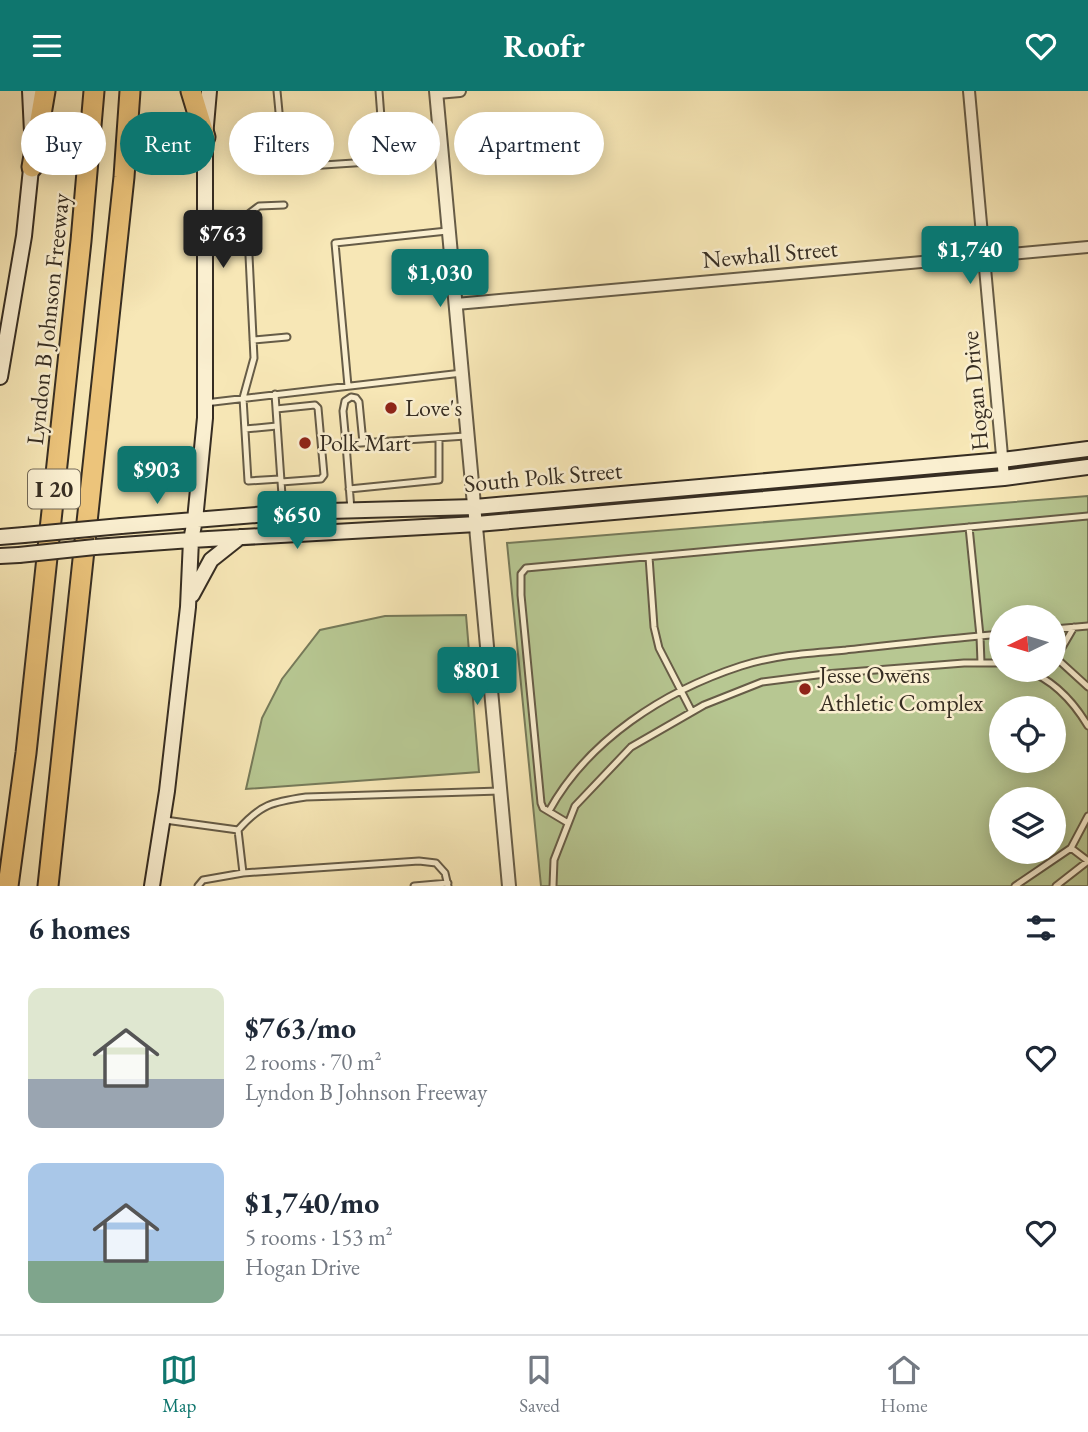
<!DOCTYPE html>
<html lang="en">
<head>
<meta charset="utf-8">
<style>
	:root { --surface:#fff; --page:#f2f2f3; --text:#1f2937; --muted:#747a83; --line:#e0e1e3; --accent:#0f766e }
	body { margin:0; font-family:"EB Garamond",serif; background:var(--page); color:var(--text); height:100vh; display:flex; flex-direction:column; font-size:26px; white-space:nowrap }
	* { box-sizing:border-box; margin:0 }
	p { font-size:23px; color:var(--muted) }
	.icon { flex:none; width:38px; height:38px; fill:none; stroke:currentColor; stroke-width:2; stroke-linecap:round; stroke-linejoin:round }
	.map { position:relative; height:795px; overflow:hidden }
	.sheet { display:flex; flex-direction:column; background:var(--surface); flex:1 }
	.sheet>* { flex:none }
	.hud { position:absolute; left:21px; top:21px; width:700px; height:63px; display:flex; gap:14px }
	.needle { width:46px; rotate:265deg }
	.fabs { position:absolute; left:989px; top:514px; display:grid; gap:14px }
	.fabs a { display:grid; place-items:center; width:77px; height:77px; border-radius:50%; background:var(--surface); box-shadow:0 4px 18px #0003; font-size:35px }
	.price { position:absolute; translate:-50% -60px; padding:0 16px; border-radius:7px; background:var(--accent); color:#fff; font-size:23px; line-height:46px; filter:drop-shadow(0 2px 4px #0008) }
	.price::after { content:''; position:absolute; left:50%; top:42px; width:21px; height:16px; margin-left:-10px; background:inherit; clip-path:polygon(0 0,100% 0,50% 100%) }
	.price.current { background:#222; color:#fff }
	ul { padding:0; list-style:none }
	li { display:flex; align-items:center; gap:21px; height:175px; padding:0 28px }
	li span { display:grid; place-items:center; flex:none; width:196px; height:140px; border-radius:14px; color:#555 }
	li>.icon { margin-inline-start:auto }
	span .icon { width:84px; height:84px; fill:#fffc; stroke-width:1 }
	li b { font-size:30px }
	h2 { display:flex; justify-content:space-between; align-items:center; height:84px; padding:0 28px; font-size:30px }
	.pill { padding:0 24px; border-radius:32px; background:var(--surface); box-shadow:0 4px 18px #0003; font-size:24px; line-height:63px }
	.pill.current { background:var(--accent); color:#fff }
	header { display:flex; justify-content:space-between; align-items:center; height:91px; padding:0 28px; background:var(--accent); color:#fff; font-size:32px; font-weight:700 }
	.tabs { display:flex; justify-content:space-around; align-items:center; height:98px; border-top:2px solid var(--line); background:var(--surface); font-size:19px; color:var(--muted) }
	.tabs a { display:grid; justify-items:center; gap:4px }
	.tabs .current { color:var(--accent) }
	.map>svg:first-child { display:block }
	.green { fill:#b7c792; stroke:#767a5a; stroke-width:2; fill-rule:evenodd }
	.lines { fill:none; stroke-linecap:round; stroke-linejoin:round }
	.service-casing { stroke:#665c47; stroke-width:9 }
	.minor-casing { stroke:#665c47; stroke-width:14 }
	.tertiary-casing { stroke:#665c47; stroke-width:16 }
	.secondary-casing { stroke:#362d22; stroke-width:18 }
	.motorway-casing { stroke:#362d22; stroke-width:23 }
	.service { stroke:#faefd0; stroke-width:5 }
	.minor { stroke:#faefd0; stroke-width:10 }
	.tertiary { stroke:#faefd0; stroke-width:12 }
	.secondary { stroke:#faefd0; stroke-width:14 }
	.motorway { stroke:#ecc47b; stroke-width:19 }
	.secondary-bridge-casing { stroke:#362d22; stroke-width:18; stroke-linecap:butt }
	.secondary-bridge { stroke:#faefd0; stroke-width:14 }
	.poi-dot { fill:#8f2418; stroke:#faefd0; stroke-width:2.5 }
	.labels { text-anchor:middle; stroke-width:5; stroke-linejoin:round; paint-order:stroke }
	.shield { fill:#faefd0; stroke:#716756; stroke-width:2 }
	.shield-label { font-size:23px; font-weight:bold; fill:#362d22 }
	.street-label { font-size:24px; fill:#362d22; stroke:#faefd0 }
	.poi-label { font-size:24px; fill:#362d22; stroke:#faefd0; text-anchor:start }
</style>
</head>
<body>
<header><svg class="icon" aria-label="menu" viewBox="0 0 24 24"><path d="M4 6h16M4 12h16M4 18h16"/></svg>Roofr<svg class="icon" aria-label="heart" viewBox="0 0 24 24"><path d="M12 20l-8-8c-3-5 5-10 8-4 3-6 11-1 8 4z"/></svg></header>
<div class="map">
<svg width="1088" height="795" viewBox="0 0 1088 795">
	<rect width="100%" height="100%" fill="#f7e7b6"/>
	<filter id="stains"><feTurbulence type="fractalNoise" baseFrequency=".00286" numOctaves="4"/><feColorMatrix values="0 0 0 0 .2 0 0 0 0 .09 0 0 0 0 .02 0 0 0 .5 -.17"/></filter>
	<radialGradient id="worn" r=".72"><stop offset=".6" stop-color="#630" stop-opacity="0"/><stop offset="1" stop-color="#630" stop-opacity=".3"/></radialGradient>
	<path class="green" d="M1088,405V795H541L507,452ZM1001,527H1054V579H1001ZM1001,618H1054V670H1001ZM1001,709H1054V761H1001Z
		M466,524L479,681L246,698L262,627L282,588L320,539L385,525Z"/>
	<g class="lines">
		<defs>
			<path id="service" d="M277,0L283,63L293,76L369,71L378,68L383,53L379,0
				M205,123L247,124L254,267L243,307L248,390L280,388
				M247,124L259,115L284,114
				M253,249L287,246
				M348,295L335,152L447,140
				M275,303L283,419
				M205,312L462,282
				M276,318L315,314L318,317L324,384L321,388L281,391
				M245,338L277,335
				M346,353L343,320L345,310L351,306L356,307L359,311L363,352
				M349,398L439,389V347
				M351,419L346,353L466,345
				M649,466L654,536L659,557L692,621
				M1054,538L1088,535
				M1054,565L1088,596
				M1056,567L1074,536
				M981,572L980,545L1001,543
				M1026,579C1054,589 1073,610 1088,635
				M549,720C588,649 664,600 741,575C775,564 811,562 846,559C891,554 935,549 980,545L969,436
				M165,729L238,739L243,782
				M568,732L543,717L541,712L521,504V483L526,477L1088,425
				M238,739C261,713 272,711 306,706L500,700
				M1071,757L1088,770
				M198,795L203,789L243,782L419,770L436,772L445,782L448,795
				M414,795L448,792
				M553,795L554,769L575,715L631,656L704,614L762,591L825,583L964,572H1001
				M1015,795L1071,757L1088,725
				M1056,795L1088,770"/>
			<path id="minor" d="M969,0L1004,387
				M437,2L460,0
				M456,213L1088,156"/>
			<path id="tertiary" d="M436,0L509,795"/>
			<path id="secondary" d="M30,0L32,41
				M0,286L24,145L32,68
				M121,435L292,421L475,416L1002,369L1088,358
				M0,446L24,444
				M95,456L191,449L477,433L1004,387L1088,376
				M0,465L19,464
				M192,504L211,469L240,446
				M152,795L167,700L188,516L191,449L195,429L205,327V46L209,0"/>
			<path id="motorway" d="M191,0L205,46
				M32,76L45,0
				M8,795L26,662L81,150L94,0
				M48,795L124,86L130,0"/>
		</defs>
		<use href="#service" class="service-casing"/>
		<use href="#minor" class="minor-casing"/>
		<use href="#tertiary" class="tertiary-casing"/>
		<use href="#secondary" class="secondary-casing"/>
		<use href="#motorway" class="motorway-casing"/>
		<use href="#service" class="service"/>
		<use href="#minor" class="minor"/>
		<use href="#tertiary" class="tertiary"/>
		<use href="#secondary" class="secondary"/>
		<use href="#motorway" class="motorway"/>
		<defs>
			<path id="secondary-bridge" d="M24,444L121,435
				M19,464L95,456"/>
		</defs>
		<use href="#secondary-bridge" class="secondary-bridge-casing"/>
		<use href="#secondary-bridge" class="secondary-bridge"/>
	</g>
	<g class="poi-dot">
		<circle cx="391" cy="317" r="7"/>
		<circle cx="305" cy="352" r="7"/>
		<circle cx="805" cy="598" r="7"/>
	</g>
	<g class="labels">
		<rect class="shield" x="28" y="378.5" width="52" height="39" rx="5"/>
		<g class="shield-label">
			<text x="54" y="406">I 20</text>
		</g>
		<g class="street-label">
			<text transform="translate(770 163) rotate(-5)" y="8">Newhall Street</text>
			<text transform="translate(48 228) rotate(-84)" y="8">Lyndon B Johnson Freeway</text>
			<text transform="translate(975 300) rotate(-95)" y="8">Hogan Drive</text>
			<text transform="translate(543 386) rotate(-5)" y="8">South Polk Street</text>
		</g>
		<g class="poi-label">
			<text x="405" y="325">Love's</text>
			<text x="319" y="360">Polk Mart</text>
			<text x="819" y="592">Jesse Owens<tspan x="819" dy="28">Athletic Complex</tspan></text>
		</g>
	</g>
	<rect width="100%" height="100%" filter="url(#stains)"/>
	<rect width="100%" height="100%" fill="url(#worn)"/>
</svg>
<div class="fabs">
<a><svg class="needle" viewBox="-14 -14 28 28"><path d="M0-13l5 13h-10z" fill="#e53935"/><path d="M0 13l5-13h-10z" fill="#747a83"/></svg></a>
<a><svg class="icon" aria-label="locate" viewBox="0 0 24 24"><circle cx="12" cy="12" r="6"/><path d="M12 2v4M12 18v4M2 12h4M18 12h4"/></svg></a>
<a><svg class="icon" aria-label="layers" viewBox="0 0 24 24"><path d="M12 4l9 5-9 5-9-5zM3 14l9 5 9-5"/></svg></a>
</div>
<b class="price current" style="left:223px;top:179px">$763</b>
<b class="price" style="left:970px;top:195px">$1,740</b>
<b class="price" style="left:440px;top:218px">$1,030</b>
<b class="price" style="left:157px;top:415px">$903</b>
<b class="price" style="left:297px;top:460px">$650</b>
<b class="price" style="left:477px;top:616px">$801</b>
<div class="hud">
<a class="pill">Buy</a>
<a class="pill current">Rent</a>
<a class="pill">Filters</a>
<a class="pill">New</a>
<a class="pill">Apartment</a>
</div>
</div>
<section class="sheet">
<h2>6 homes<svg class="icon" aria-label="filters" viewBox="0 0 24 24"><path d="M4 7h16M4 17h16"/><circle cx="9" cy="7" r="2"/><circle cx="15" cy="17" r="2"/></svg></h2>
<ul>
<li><span style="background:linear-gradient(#dfe7d0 65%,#9aa5b1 0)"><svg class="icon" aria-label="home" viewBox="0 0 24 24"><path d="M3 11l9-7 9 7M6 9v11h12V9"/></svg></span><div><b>$763/mo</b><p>2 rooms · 70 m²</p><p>Lyndon B Johnson Freeway</p></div><svg class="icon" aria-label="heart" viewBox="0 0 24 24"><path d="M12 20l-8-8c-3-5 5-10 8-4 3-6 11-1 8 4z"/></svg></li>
<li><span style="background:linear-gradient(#a9c7e8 70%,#7fa58c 0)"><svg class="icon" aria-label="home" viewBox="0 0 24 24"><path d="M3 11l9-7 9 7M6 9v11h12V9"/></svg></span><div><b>$1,740/mo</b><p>5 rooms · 153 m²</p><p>Hogan Drive</p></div><svg class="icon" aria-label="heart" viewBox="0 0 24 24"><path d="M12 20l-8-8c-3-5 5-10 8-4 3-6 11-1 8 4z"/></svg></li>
</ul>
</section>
<nav class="tabs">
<a class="current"><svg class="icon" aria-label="map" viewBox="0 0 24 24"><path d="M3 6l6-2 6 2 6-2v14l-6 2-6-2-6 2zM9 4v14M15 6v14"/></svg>Map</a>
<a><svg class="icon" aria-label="saved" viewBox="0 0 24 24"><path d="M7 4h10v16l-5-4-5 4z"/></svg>Saved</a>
<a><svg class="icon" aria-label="home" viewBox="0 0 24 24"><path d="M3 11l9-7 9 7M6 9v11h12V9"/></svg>Home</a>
</nav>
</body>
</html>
